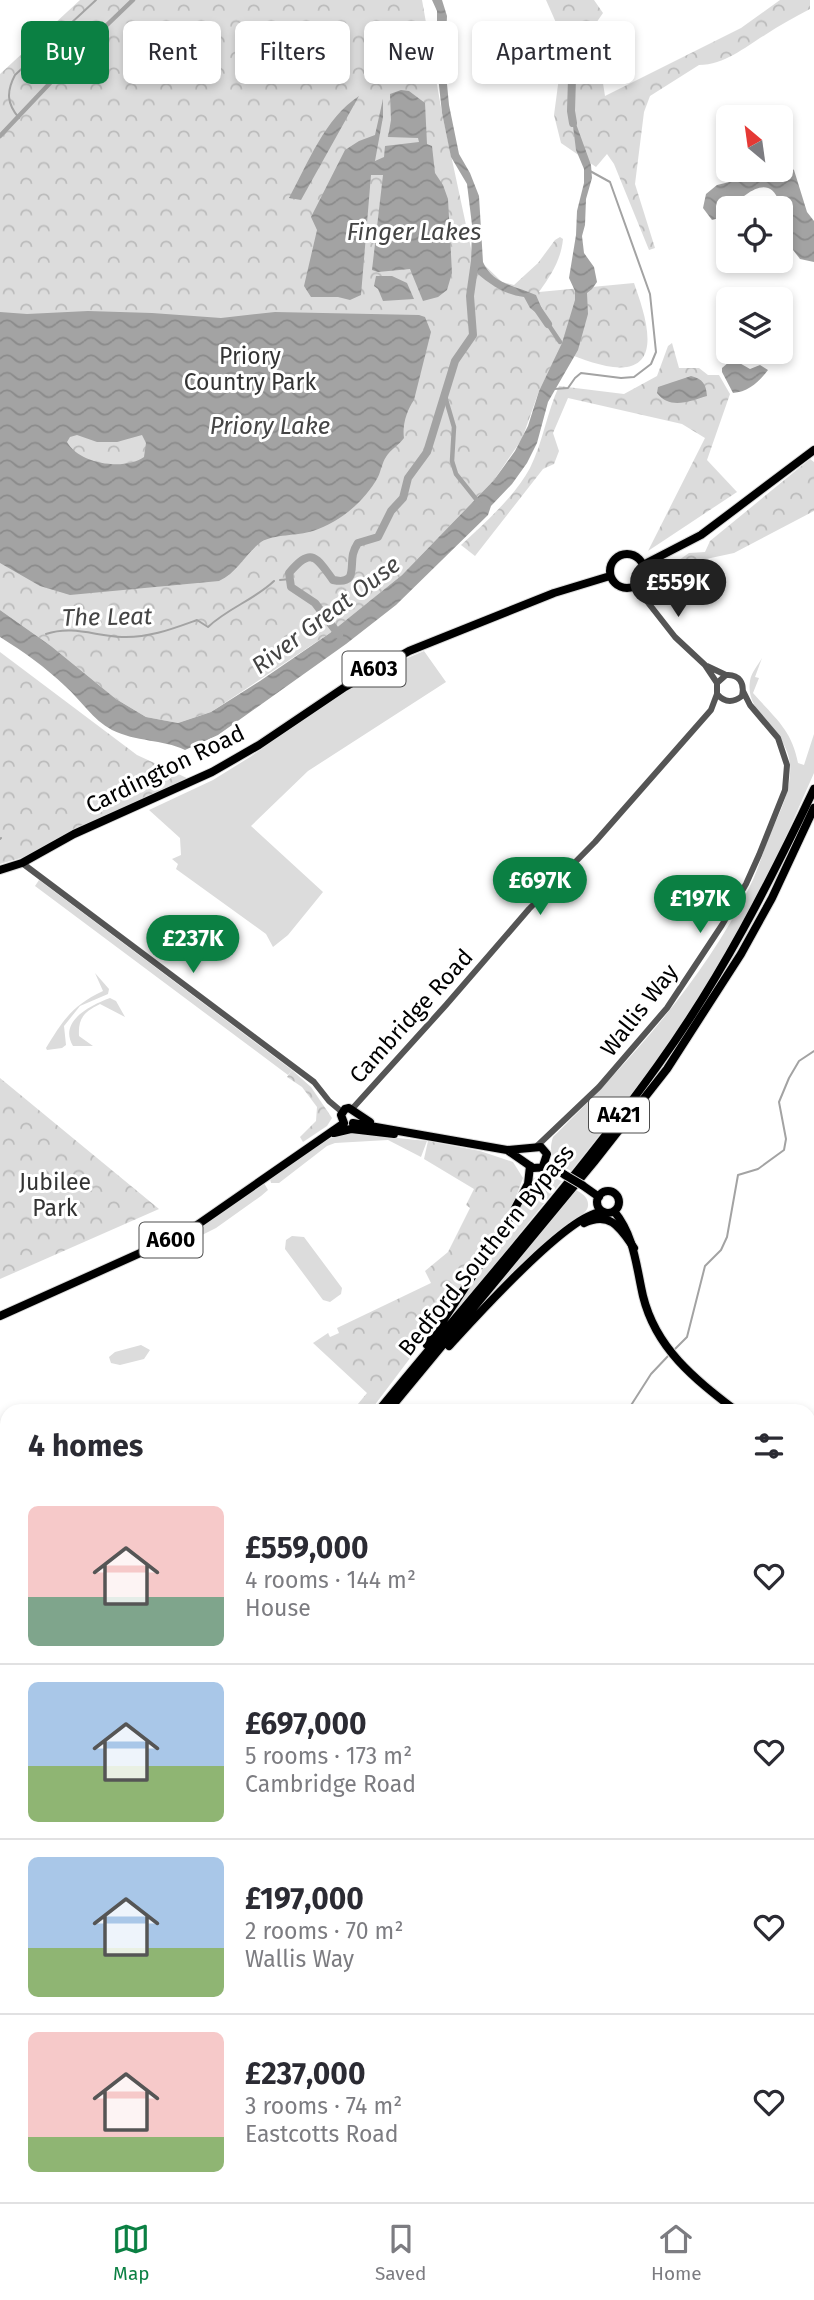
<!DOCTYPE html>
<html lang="en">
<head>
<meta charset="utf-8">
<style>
	:root { --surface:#fff; --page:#f2f2f3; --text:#2b2b33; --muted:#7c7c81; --line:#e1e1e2; --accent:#0b8043 }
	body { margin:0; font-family:"Fira Sans",sans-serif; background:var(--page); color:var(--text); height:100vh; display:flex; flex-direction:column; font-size:26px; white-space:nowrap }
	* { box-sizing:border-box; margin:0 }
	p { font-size:23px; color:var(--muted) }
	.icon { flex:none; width:38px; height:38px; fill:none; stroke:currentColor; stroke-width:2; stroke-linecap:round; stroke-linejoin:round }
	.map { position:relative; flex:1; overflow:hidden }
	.details { position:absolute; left:0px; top:1404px; width:816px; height:800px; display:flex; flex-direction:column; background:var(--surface); border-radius:21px 21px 0 0; box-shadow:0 4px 10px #0003 }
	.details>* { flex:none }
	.hud { position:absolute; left:21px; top:21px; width:774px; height:63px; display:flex; gap:14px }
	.needle { width:46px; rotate:331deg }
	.buttons { position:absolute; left:716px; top:105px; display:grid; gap:14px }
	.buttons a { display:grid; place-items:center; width:77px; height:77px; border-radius:10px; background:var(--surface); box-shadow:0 4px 10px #0003; font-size:35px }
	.price { position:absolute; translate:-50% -60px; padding:0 16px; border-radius:24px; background:var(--accent); color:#fff; font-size:23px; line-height:46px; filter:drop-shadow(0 2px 4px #0008) }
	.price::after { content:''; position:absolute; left:50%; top:42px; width:21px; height:16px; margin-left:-10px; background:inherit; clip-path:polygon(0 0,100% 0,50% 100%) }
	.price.selected { background:#222; color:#fff }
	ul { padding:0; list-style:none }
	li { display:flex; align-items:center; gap:21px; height:175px; padding:0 28px }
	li+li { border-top:2px solid var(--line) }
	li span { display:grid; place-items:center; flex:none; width:196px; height:140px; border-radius:10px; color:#555 }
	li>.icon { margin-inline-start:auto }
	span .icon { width:84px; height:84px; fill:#fffc; stroke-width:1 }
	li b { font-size:30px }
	h2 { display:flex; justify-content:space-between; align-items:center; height:84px; padding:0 28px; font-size:30px }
	.chip { padding:0 24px; border-radius:10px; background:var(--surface); box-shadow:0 4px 10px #0003; font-size:24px; line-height:63px }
	.chip.selected { background:var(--accent); color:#fff }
	.tabs { display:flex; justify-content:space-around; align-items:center; height:98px; border-top:2px solid var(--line); background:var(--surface); font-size:19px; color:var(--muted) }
	.tabs a { display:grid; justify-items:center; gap:4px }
	.tabs .selected { color:var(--accent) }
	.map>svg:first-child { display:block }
	.green { fill:#dcdcdc }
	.forest { fill:url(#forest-crowns) }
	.water { fill:url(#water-waves); fill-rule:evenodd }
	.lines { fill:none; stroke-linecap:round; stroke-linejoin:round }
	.stream { stroke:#a3a3a3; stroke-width:2 }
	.canal { stroke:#a3a3a3; stroke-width:4.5 }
	.river { stroke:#a3a3a3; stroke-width:8 }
	.primary-casing { stroke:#dbdbdb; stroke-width:10 }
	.trunk-casing { stroke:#dbdbdb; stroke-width:10 }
	.tertiary { stroke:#555; stroke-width:6 }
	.primary { stroke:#000; stroke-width:8 }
	.trunk { stroke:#000; stroke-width:8 }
	.primary-bridge-casing { stroke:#dbdbdb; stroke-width:10; stroke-linecap:butt }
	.primary-bridge { stroke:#000; stroke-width:8 }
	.labels { text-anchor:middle; stroke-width:6; stroke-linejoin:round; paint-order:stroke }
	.shield { fill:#fff; stroke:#4c4c4c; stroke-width:2 }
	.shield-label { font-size:21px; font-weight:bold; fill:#000 }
	.park-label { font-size:23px; fill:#333; stroke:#fff }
	.street-label { font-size:23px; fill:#000; stroke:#fff }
	.water-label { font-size:24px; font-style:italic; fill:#444; stroke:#fff }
</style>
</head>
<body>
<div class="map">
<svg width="814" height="2202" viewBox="0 0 814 2202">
	<defs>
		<pattern id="forest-crowns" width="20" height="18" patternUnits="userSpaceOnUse" patternTransform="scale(1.75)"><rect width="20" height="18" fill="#dcdcdc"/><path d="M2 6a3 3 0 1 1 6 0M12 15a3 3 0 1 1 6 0" fill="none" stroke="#bbb"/></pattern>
		<pattern id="water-waves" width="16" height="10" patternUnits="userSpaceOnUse" patternTransform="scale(1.75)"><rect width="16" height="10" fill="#a3a3a3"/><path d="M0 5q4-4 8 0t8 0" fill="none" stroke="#8b8b8b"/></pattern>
	</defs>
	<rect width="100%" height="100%" fill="#fff"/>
	<path class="green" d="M424,651L446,682L308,771L251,826L323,892L288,935L273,947L266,934L176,869L178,864L172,859L181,855L180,838L149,810L213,780L250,757L348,689L391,665Z
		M762,658L755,677L759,678L753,693C775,718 792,730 798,763L804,765L814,734V773L761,893L697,1002L657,1062L571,1171C555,1162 547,1156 553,1137C628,1063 701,984 749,888C757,873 762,855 768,839C777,818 789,796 790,774C794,730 744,718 750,681C751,673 758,665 762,658Z
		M39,880L292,1070L288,1075L35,886Z
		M95,973L109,989L108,994L80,1006L64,1026L66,1045L62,1048L47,1050L46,1048C63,1020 73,1005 103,991Z
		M110,998L116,1001L125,1017L100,1004C84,1012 78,1018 79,1036L93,1046H73C58,1021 91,1005 110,998Z
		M348,1133L427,1141L421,1157L388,1140L335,1143L327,1146L279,1183H271L270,1179C293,1160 319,1139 348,1133Z
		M543,1174L562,1181L458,1310L456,1309L511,1225L532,1179Z
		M264,1183L268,1190L261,1196L216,1228L192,1240L189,1234Z
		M576,1190C582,1193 589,1198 588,1206C587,1215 567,1225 560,1231C530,1257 502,1286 474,1314Z
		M292,1236L304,1237L342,1288L341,1294L330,1302L323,1300L285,1249L286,1240Z
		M141,1345L150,1350L144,1359L120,1365L111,1363L109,1357L115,1352Z"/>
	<path class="forest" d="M80,0H422L442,113L472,253L502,282L514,285L538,263L555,240L560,237L563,239C561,260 551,275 539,292L634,283C644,312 667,373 613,367C595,365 576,356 559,351L539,391L522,439L494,480L402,575L370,601L330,633L211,712L178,723L146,717L116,699L51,646L0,610V74Z
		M546,0H594L603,13L594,26L605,96L741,28L780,0H810V9C795,17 780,25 765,35C745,47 725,65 699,65L650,96L644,112L635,184L655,248L649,250L614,164L607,154L596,167L561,143L554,115L560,70L561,34Z
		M672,343L679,368H699L708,375H719L730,394L707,460L737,492L648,551L705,438L682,424L568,398L553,433L559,451L554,464L543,469L475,556L461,545C484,524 515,496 530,468C543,442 547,412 559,386L624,394L657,376L668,346Z
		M810,459L814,462V511L734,553L669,567L689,553L705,552L710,541Z
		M0,652L137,755L189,779L24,857L0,864Z
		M292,1070L311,1087L332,1118L327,1126L303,1142L300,1137L316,1121L317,1107L302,1087L287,1077Z
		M0,1078L159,1209L0,1279Z
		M428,1141L480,1151L513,1162L523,1178L512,1207L450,1305L371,1410H353L367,1393L313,1343L328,1333L330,1337L339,1333L337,1328L431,1283L425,1271L448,1252L470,1208L466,1205L474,1189L424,1159Z
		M0,1519L7,1525V1631L0,1640Z
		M7,1633V1742L0,1746V1642Z"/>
	<path class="water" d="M432,0H442L447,16L445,63L449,105L459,154L470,173L479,196L483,262C492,284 516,286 536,295L545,316L543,318L530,308L524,297C502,294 488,283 471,268L472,225L467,184L451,157L442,113L437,67V11Z
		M401,90L409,91L425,103L427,144L432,146L435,173L443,185L448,199L452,273L447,290L438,297L423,301L410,269L378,272L372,270L383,175H371L361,295L350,300L338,297H311L304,286L317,230L311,217L345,150L359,141L375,135L383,99V117L375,161L384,157L385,146L419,142L418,138L388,137L391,120L390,94Z
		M359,96L301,200L289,198C308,163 325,118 359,96Z
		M571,110L591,165L592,178L586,199L585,225L582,236L584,253L594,267L597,282L592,289L587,293L588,314L578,350L548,402L537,443L527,463L512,484L491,506L488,515L396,605L346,644L218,735L185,750C162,739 136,742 112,730C93,720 81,700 65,686C45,667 24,652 0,637V610L51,646L116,699L146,717L178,723L211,712L260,681L330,633L402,575L494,480L515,451L528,426L539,391L562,343L575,300V291L569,278L576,235L577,211L584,183V169L576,150Z
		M781,163H785L794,170L807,212L814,221V262L800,259C793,250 786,241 782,230C780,221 782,211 779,202C769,172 744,195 731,208H728L723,217L712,220L703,208L706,194L717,185L750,177L763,170H780Z
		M376,276H392L407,283L414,299L383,301L378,289L374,286Z
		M88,311L152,313L221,318L275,312L419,315L425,317L431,332L414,400C407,410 402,425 404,438C399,445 390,450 386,457C382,463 381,471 378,477C364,502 340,522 313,531C297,536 274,534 261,542C245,554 238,572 219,581L70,595L40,586L0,563V312L27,314ZM77,435L97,442H117L142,435L146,443L144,457C124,471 79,464 67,442L70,437Z
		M736,361L750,369L760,365L768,370C759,382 748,392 733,393L722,372V368L729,362Z
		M691,376C703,379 706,384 707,396C690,401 670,410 657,393L658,387Z"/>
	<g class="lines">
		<path class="stream" d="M19,118C7,104 6,92 15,75L96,0
			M554,389L568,388L575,378L581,373L621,378L634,377L651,364L656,352L650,294L610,182L590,171
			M280,580L290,579
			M46,634C73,625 95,636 122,637C149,638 172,629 197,620L208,627C228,608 254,600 274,581
			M0,839L1,838
			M673,1351L687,1337L705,1266L721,1250L727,1237L738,1175L758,1169L784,1150L786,1139L779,1102L789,1078L799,1061L814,1051
			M628,1410L651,1374L669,1355
			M0,1684L7,1680
			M808,1990L814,1993
			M64,2202L65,2196"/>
		<path class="canal" d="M0,136L84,47L133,0
			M548,324L560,342
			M444,393L454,427L452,461L456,474L480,504"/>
		<path class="river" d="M573,46L571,111L573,123
			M537,308L548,324
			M339,635L315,603L291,587L289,573C312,546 316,557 333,580C357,585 350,568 353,554C354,550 356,546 358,543L378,537L391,511L403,498L408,478L427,452L455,361L473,335L470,296L475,261"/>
		<defs>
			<path id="primary" d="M610 571a17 17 0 1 1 34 0a17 17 0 1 1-34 0Z
				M643,565L701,535L814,450
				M0,870L22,863L74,834L212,772L259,745L345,687L409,651L554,593L610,576
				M344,1123L341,1115L345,1109L349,1108L370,1122
				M353,1123L507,1150L533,1168C549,1168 549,1164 565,1175
				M334,1133L351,1129L394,1134
				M507,1150L541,1147L547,1154L543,1166
				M582,1185L599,1197
				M597 1202a11 11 0 1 1 22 0a11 11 0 1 1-22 0Z
				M614,1211C635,1237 636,1266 643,1296C656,1349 695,1379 735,1410
				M0,1316L187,1232L344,1123
				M808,1461L814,1464"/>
			<path id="trunk" d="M584,1223C611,1211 620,1228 634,1248
				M427,1345L505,1227L528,1184L530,1166
				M449,1346C474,1319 570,1211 603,1212
				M379,1410C472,1296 572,1185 658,1065C720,979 769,884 814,789
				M389,1410L594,1162L667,1069L741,954L772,898L814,808
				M0,1874L7,1866
				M0,1890L7,1881"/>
		</defs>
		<use href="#primary" class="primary-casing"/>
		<use href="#trunk" class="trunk-casing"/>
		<path class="tertiary" d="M707,666L726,675
			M717,683L726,675C739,674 745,683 742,696C733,703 725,703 717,694
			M22,863L314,1082L329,1101L342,1112
			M352,1109L446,1005L529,909L595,842L711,710L717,694V683L705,665L675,637L635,586
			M537,1146L599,1087L667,1008L722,925L746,884L759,855L785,790L787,765L778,738L750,705L743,691
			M95,1410L120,1407L140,1410
			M0,1431L7,1430
			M0,1753L7,1747"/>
		<use href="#primary" class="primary"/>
		<use href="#trunk" class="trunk"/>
		<defs>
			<path id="primary-bridge" d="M565,1175L582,1185"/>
		</defs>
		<use href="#primary-bridge" class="primary-bridge-casing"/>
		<use href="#primary-bridge" class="primary-bridge"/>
	</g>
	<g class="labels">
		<g class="shield">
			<rect x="342.5" y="651.5" width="63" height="35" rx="5"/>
			<rect x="589" y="1097.5" width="60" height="35" rx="5"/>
			<rect x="139.5" y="1222.5" width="63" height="35" rx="5"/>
		</g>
		<g class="shield-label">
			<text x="374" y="676">A603</text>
			<text x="619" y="1122">A421</text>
			<text x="171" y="1247">A600</text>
		</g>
		<g class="park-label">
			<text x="250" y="364">Priory<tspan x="250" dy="26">Country Park</tspan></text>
			<text x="55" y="1190">Jubilee<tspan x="55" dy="26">Park</tspan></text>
		</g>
		<g class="street-label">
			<text transform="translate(165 769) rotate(-26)" y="8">Cardington Road</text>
			<text transform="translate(639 1010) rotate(-52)" y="8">Wallis Way</text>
			<text transform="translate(411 1016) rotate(-48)" y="8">Cambridge Road</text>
			<text transform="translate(486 1250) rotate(-51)" y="8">Bedford Southern Bypass</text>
		</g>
		<g class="water-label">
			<text x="414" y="240">Finger Lakes</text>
			<text x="270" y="434">Priory Lake</text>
			<text transform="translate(326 615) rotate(-37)" y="8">River Great Ouse</text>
			<text transform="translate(107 617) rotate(-1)" y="8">The Leat</text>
		</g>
	</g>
</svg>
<div class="buttons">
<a><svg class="needle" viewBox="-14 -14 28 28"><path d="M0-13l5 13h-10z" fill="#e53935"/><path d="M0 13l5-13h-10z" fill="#7c7c81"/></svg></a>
<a><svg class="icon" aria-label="locate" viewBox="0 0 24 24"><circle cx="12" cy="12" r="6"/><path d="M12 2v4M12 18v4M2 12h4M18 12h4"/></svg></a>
<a><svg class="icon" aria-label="layers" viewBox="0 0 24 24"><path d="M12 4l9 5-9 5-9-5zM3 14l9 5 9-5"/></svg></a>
</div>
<b class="price selected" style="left:678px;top:619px">£559K</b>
<b class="price" style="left:540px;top:917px">£697K</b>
<b class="price" style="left:700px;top:935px">£197K</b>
<b class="price" style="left:193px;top:975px">£237K</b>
<div class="hud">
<a class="chip selected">Buy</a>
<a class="chip">Rent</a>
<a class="chip">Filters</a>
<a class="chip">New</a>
<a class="chip">Apartment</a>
</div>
<section class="details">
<h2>4 homes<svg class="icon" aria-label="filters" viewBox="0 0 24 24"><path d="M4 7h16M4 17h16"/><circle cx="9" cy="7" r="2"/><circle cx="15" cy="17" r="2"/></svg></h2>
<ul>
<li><span style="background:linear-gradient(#f6c9c9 65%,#7fa58c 0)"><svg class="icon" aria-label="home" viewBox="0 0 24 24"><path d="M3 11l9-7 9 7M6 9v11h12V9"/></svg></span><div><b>£559,000</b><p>4 rooms · 144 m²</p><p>House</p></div><svg class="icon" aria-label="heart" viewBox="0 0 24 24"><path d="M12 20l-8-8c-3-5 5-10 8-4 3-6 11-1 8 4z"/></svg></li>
<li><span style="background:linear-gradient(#a9c7e8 60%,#8fb573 0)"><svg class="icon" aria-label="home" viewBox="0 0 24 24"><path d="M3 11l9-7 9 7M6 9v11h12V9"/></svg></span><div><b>£697,000</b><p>5 rooms · 173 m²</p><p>Cambridge Road</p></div><svg class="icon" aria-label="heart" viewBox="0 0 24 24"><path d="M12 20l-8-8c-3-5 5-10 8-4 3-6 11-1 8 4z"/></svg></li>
<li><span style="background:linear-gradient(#a9c7e8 65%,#8fb573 0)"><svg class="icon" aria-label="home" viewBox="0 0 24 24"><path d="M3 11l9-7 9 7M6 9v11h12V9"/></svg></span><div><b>£197,000</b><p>2 rooms · 70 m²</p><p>Wallis Way</p></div><svg class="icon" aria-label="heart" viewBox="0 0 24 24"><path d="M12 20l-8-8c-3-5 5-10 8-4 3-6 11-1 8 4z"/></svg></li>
<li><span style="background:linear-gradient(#f6c9c9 75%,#8fb573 0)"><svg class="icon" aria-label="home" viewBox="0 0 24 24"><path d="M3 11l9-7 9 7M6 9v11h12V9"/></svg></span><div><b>£237,000</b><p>3 rooms · 74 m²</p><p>Eastcotts Road</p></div><svg class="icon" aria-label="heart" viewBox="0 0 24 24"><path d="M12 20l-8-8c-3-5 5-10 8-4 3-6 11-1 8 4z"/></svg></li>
</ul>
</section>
</div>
<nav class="tabs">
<a class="selected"><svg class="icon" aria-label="map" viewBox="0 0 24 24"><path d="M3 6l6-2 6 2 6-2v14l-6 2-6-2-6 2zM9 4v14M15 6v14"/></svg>Map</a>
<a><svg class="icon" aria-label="saved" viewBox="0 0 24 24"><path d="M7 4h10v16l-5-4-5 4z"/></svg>Saved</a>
<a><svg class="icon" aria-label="home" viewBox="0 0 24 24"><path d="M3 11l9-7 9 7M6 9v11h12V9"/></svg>Home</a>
</nav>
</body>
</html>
